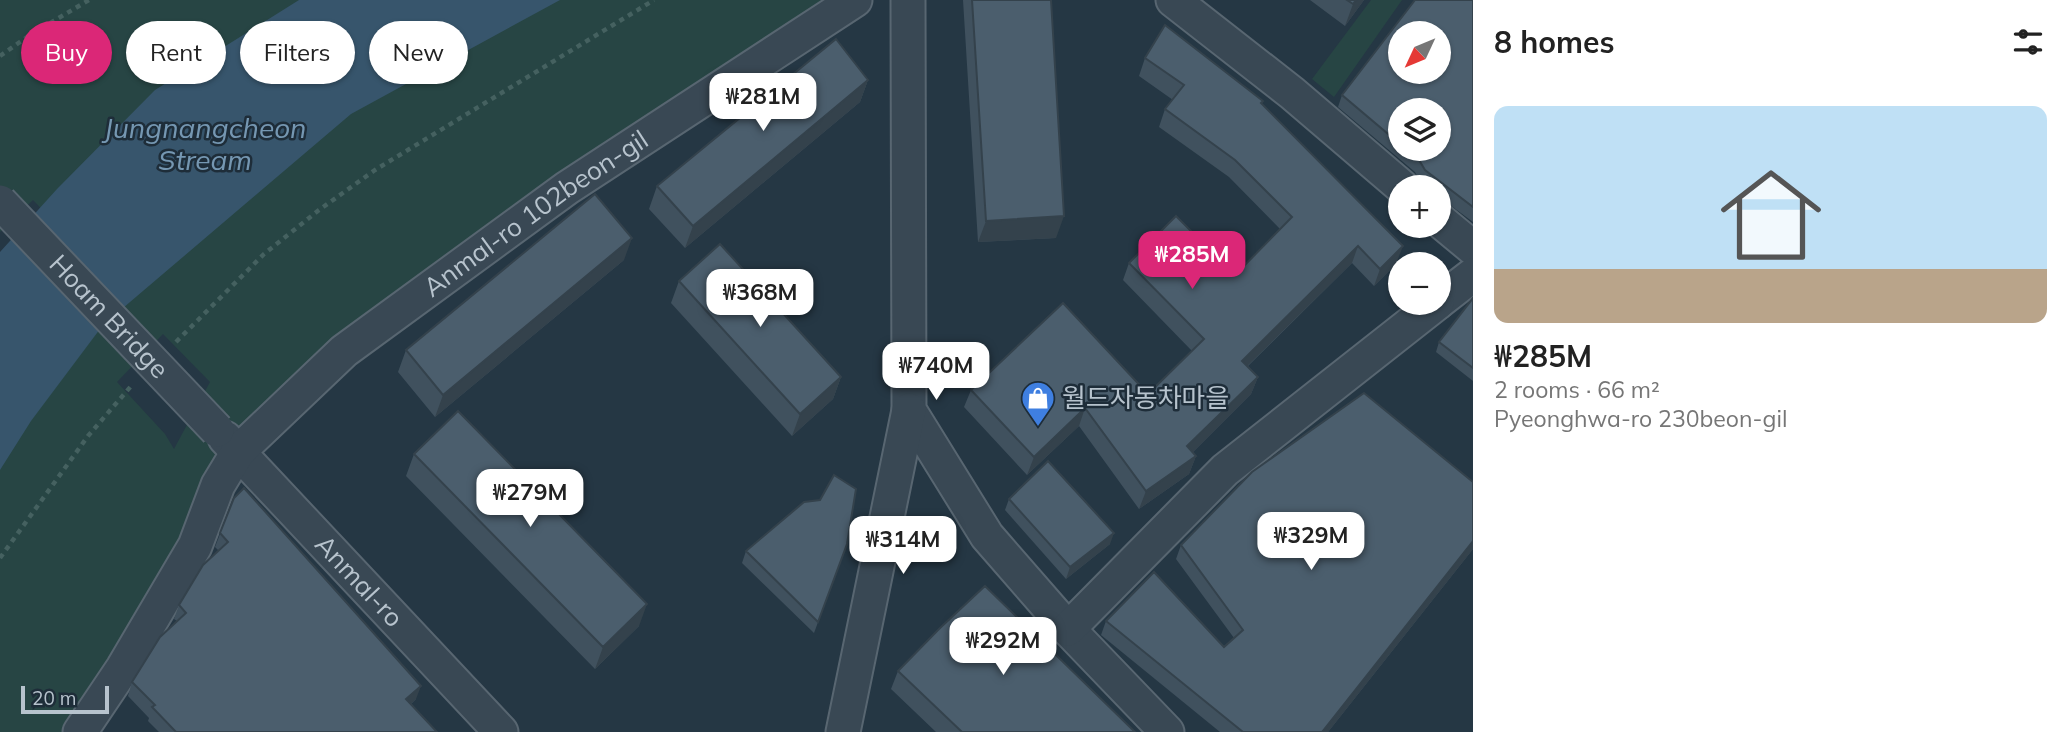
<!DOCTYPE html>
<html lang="en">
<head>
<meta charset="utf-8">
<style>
	:root { --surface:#fff; --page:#f6f6f6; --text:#222; --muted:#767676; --accent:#db2777 }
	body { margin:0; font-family:Mulish,"Noto Sans KR",sans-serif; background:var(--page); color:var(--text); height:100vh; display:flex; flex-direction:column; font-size:26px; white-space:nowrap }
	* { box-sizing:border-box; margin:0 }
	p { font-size:23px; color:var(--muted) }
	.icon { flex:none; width:38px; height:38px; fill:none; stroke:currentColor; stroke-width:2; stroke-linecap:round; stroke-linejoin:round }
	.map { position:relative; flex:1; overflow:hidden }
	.sheet { display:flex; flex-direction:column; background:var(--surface); width:595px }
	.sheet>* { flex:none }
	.guide { position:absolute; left:21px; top:21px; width:665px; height:63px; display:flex; gap:14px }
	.needle { width:46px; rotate:226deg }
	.controls { position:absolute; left:1388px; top:21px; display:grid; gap:14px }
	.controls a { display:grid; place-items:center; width:63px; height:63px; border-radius:50%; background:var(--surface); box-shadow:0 2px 5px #0004; font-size:35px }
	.scale { position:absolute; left:21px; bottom:18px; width:88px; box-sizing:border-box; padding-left:7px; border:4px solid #b7c3cd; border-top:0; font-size:19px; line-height:24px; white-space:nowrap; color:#b7c3cd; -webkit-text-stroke:5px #1e2d39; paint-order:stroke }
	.price { position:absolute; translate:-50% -60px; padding:0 16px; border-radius:14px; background:#fff; color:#222; font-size:23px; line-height:46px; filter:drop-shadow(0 2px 4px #0008) }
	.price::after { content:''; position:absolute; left:50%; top:42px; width:21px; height:16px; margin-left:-10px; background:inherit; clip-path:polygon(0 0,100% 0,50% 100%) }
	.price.on { background:var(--accent); color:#fff }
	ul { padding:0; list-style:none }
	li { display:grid; align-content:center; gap:14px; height:371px; padding:0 21px }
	li span { display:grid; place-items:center; height:217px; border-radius:14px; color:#555 }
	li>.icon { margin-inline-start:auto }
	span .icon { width:126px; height:126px; fill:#fffc; stroke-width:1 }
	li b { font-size:30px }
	h2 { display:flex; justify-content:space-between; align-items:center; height:84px; padding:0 21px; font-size:30px }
	.pill { padding:0 24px; border-radius:32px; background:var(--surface); box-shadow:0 2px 5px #0004; font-size:24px; line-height:63px }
	.pill.on { background:var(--accent); color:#fff }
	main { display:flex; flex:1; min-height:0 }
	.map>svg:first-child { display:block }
	.green { fill:#274544; fill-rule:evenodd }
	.water { fill:#37556c }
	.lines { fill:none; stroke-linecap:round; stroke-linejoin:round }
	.street-casing { stroke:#586671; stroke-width:37 }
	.path { stroke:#456160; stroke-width:4.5; stroke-dasharray:5 5; stroke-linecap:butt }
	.street { stroke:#394854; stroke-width:33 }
	.street-bridge-casing { stroke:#586671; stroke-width:37; stroke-linecap:butt }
	.street-bridge { stroke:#394854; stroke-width:33 }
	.wall { fill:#40515e; fill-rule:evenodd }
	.shaded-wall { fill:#34424c }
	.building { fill:#4b5e6d; stroke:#34424c; stroke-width:2; fill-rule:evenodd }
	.labels { text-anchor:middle; stroke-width:5; stroke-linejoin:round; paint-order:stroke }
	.street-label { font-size:26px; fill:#b7c3cd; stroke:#1e2d39 }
	.poi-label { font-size:26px; fill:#b7c3cd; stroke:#1e2d39; text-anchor:start }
	.water-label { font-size:28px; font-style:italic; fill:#7597b2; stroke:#1e2d39 }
</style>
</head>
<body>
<main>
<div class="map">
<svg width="1473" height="732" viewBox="0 0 1473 732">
	<rect width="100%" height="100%" fill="#253744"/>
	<path class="green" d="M0,0H842L247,421L246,420L195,523L67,732H0V256L107,276L33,200L0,232ZM163,334L210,382L174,449L165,434L117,382Z
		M1371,0H1402L1334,97L1312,79Z"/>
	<path class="water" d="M299,0H560L351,114L103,325L31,421L0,470V252L57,189L155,90Z"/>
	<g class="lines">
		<defs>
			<g id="street">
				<path d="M908,0L909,410L987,536L1068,629L1167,732"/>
				<path d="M1173,0L1292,93L1402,187"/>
				<path d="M1438,219L1473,248"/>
				<path d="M1438,302L1473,275"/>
				<path id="s1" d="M225,438L501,732"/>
				<path d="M1068,629L1225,470L1437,303"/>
				<path id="s2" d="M80,732L123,668L195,546L218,485L238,452L344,351L567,188L855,0"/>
				<path d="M843,732L909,410"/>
			</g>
		</defs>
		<use href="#street" class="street-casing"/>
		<path class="path" d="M0,56L30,35L89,0
			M176,342L264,254L319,210L375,170L654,0
			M0,558L88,436L132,385"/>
		<use href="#street" class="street"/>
		<defs>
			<g id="street-bridge">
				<path id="s3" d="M0,202L217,430"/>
			</g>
		</defs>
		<use href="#street-bridge" class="street-bridge-casing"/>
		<use href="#street-bridge" class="street-bridge"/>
	</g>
	<path class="wall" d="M963,0H1051L1056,238L978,242Z
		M1310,0H1364L1345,26Z
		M1473,0V222L1438,196V187H1428L1420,182L1415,172L1338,107L1342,95ZM1400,110L1438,149H1400Z
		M1145,58L1263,101L1262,104L1396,264L1374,286L1352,263L1248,366L1258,377L1251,394L1193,452L1196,456L1189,474L1139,509L1079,426L1027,475L964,407L971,390L1148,394L1192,351L1123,280L1129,263L1235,275L1280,229L1229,177L1159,127L1165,109L1173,100L1139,76Z
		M868,80L860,102L685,248L649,209L657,186Z
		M624,260L435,417L398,372L406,350Z
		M679,281L841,377L833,399L792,436L671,303Z
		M1473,298V381L1436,352L1439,342Z
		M414,454L639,626L595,669L406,476Z
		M234,498L416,699L411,704L437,732H159L148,721L149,718L128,696L132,682L177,621L174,619L179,605L219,551L215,547Z
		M1009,499L1110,544L1066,579L1005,510Z
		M847,544L814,633L742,563L746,551Z
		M1181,545L1473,549L1328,732H1220L1101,635L1106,621L1224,647L1234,638L1176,559Z
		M898,671L1135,732H936L891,689Z"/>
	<path class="shaded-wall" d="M1356,0H1364L1345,26L1353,4Z
		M868,80L860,102L685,248L693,226Z
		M1064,216L1056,238L978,242L986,221Z
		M632,238L624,260L435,417L443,395Z
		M1358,246L1352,263L1235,378L1242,361Z
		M1403,246L1396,264L1374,286L1380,269Z
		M841,377L833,399L792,436L800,414Z
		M1258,377L1251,394L1181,464L1187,446Z
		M1085,408L1079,426L1027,475L1034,457Z
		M1196,456L1189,474L1139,509L1146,491Z
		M1114,533L1110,544L1066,579L1070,567Z
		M1473,541V549L1328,732H1322Z
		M647,604L639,626L595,669L603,647Z
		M421,686L416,699L401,713L406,699Z"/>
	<path class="building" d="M972,0H1051L1064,216L986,221Z
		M1347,0H1356L1353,4Z
		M1415,0H1473V207L1425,170L1419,160L1405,149H1438V110H1400V144L1342,95ZM1400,33H1438V72H1400Z
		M1165,25L1263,101L1261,103L1403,246L1380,269L1358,246L1242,361L1258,377L1187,446L1196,456L1146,491L1085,408L1034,457L971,390L1063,303L1148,394L1204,339L1129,263L1176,216L1235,275L1292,217L1235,160L1165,109L1184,85L1145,58Z
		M836,39L868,80L693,226L657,186Z
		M595,194L632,238L443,395L406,350Z
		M720,244L841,377L800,414L679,281Z
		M1473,298V368L1439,342Z
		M1364,393L1473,482V541L1322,732H1243L1106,621L1154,572L1224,647L1243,630L1181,545L1252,472Z
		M458,411L647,604L603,647L414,454Z
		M1048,461L1114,533L1070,567L1009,499Z
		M834,475L856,489L847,544L818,622L746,551L804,502L820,500Z
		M244,488L421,686L406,699L437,732H176L152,707L155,705L132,682L160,637L186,613L179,605L203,565L228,542L220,533L234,498Z
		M985,586L1135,732H962L898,671L939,629Z"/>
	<defs>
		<symbol id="shop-pin" viewBox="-11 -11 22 30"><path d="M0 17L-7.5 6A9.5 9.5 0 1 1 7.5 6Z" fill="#3f7fe0" stroke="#1e2d39"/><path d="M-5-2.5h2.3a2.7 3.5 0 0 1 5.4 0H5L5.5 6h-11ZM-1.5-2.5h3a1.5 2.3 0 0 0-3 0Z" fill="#fff"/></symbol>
	</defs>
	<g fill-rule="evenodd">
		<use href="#shop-pin" x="1019" y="379" width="38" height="52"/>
	</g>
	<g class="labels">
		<g class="street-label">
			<text dy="9" stroke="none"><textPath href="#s2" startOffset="705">Anmal-ro 102beon-gil</textPath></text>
			<text dy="9" stroke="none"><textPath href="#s3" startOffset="158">Hoam Bridge</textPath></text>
			<text dy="9" stroke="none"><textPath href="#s1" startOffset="196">Anmal-ro</textPath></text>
		</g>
		<g class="poi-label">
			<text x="1062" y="407">월드자동차마을</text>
		</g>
		<g class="water-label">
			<text x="205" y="138">Jungnangcheon<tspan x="205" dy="32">Stream</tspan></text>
		</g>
	</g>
</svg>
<div class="controls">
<a><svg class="needle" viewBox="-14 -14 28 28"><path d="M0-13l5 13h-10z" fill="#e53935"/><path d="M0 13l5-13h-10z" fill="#767676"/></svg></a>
<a><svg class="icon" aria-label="layers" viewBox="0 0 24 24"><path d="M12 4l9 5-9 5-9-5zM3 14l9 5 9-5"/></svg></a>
<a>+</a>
<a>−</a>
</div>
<div class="scale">20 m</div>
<b class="price" style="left:763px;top:133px">₩281M</b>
<b class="price on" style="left:1192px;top:291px">₩285M</b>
<b class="price" style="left:760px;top:329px">₩368M</b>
<b class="price" style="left:936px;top:402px">₩740M</b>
<b class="price" style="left:530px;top:529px">₩279M</b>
<b class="price" style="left:1311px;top:572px">₩329M</b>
<b class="price" style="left:903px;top:576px">₩314M</b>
<b class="price" style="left:1003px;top:677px">₩292M</b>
<div class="guide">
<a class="pill on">Buy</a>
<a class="pill">Rent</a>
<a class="pill">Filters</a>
<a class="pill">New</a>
</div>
</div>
<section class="sheet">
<h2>8 homes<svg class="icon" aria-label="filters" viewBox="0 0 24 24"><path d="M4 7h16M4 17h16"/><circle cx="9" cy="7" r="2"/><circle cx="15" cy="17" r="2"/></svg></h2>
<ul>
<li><span style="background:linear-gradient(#bfe0f5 75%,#b9a48a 0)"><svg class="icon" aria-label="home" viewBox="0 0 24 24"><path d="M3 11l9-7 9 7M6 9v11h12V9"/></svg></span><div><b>₩285M</b><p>2 rooms · 66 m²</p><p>Pyeonghwa-ro 230beon-gil</p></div></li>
</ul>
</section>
</main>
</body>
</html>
